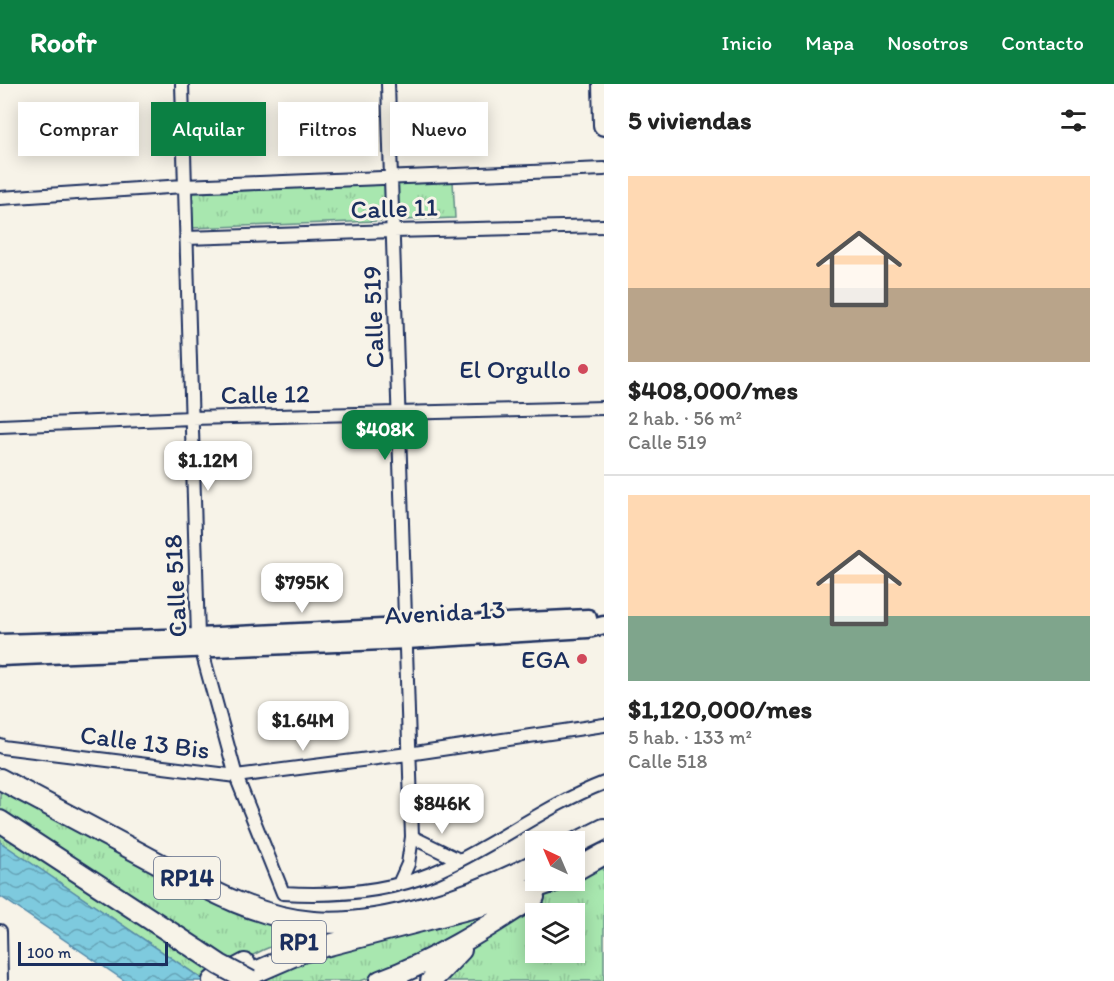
<!DOCTYPE html>
<html lang="es">
<head>
<meta charset="utf-8">
<style>
	:root { --surface:#fff; --page:#f2f2f2; --text:#222; --muted:#767676; --line:#e0e0e0; --accent:#0b8043 }
	body { margin:0; font-family:Itim,sans-serif; background:var(--page); color:var(--text); height:100vh; display:flex; flex-direction:column; font-size:22px; white-space:nowrap }
	* { box-sizing:border-box; margin:0 }
	p { font-size:20px; color:var(--muted) }
	.icon { flex:none; width:33px; height:33px; fill:none; stroke:currentColor; stroke-width:2; stroke-linecap:round; stroke-linejoin:round }
	.map { position:relative; flex:1; overflow:hidden }
	.sheet { display:flex; flex-direction:column; background:var(--surface); width:510px }
	.sheet>* { flex:none }
	.guide { position:absolute; left:18px; top:18px; width:495px; height:54px; display:flex; gap:12px }
	.needle { width:39px; rotate:316deg }
	.buttons { position:absolute; left:525px; top:747px; display:grid; gap:12px }
	.buttons a { display:grid; place-items:center; width:60px; height:60px; border-radius:0px; background:var(--surface); box-shadow:0 3px 15px #0003; font-size:30px }
	.scale { position:absolute; left:18px; bottom:15px; width:150px; box-sizing:border-box; padding-left:6px; border:3px solid #1b2f5e; border-top:0; font-size:16px; line-height:21px; white-space:nowrap; color:#1b2f5e; -webkit-text-stroke:4px #f7f3e8; paint-order:stroke }
	.price { position:absolute; translate:-50% -51px; padding:0 14px; border-radius:12px; background:#fff; color:#222; font-size:20px; line-height:39px; filter:drop-shadow(0 2px 3px #0008) }
	.price::after { content:''; position:absolute; left:50%; top:36px; width:18px; height:14px; margin-left:-9px; background:inherit; clip-path:polygon(0 0,100% 0,50% 100%) }
	.price.active { background:var(--accent); color:#fff }
	ul { padding:0; list-style:none }
	li { display:grid; align-content:center; gap:12px; height:318px; padding:0 24px }
	li+li { border-top:2px solid var(--line) }
	li span { display:grid; place-items:center; height:186px; border-radius:0px; color:#555 }
	li>.icon { margin-inline-start:auto }
	span .icon { width:108px; height:108px; fill:#fffc; stroke-width:1 }
	li b { font-size:26px }
	h2 { display:flex; justify-content:space-between; align-items:center; height:72px; padding:0 24px; font-size:26px }
	.pill { padding:0 21px; border-radius:0px; background:var(--surface); box-shadow:0 3px 15px #0003; font-size:21px; line-height:54px }
	.pill.active { background:var(--accent); color:#fff }
	header { display:flex; align-items:center; gap:36px; box-sizing:border-box; height:84px; padding:0 30px; background:var(--accent); color:#fff }
	header strong { font-size:28px }
	nav { display:flex; gap:33px; margin-inline-start:auto; font-size:21px }
	main { display:flex; flex:1; min-height:0 }
	.map>svg:first-child { display:block }
	.grass { fill:url(#grass-tufts); stroke:#628b86; stroke-width:1.5; fill-rule:evenodd }
	.water { fill:url(#water-waves); stroke:#568cab; stroke-width:1.5 }
	.lines { fill:none; stroke-linecap:round; stroke-linejoin:round }
	.minor-casing { stroke:#1b2f5e; stroke-width:16 }
	.secondary-casing { stroke:#1b2f5e; stroke-width:21 }
	.primary-casing { stroke:#1b2f5e; stroke-width:24 }
	.minor { stroke:#f7f3e8; stroke-width:12 }
	.secondary { stroke:#f7f3e8; stroke-width:16 }
	.primary { stroke:#f7f3e8; stroke-width:20 }
	.primary-bridge-casing { stroke:#1b2f5e; stroke-width:24; stroke-linecap:butt }
	.primary-bridge { stroke:#f7f3e8; stroke-width:20 }
	.poi-dot { fill:#d1495b; stroke:#f7f3e8; stroke-width:2 }
	.labels { text-anchor:middle; stroke-width:6; stroke-linejoin:round; paint-order:stroke }
	.shield { fill:#f7f3e8; stroke:#5d6a87; stroke-width:1.5 }
	.shield-label { font-size:24px; font-weight:bold; fill:#1b2f5e }
	.street-label { font-size:26px; fill:#1b2f5e; stroke:#f7f3e8 }
	.poi-label { font-size:26px; fill:#1b2f5e; stroke:#f7f3e8; text-anchor:end }
</style>
</head>
<body>
<header>
<strong>Roofr</strong>
<nav><a>Inicio</a><a>Mapa</a><a>Nosotros</a><a>Contacto</a></nav>
</header>
<main>
<div class="map">
<svg width="604" height="897" viewBox="0 0 604 897">
	<defs>
		<pattern id="grass-tufts" width="24" height="20" patternUnits="userSpaceOnUse" patternTransform="scale(1.5)"><rect width="24" height="20" fill="#a8e7af"/><path d="M3 7l-1-3M5 7V3M7 7l1-3M15 17l-1-3M17 17v-4M19 17l1-3" fill="none" stroke="#90c699"/></pattern>
		<pattern id="water-waves" width="16" height="10" patternUnits="userSpaceOnUse" patternTransform="scale(1.5)"><rect width="16" height="10" fill="#7ecade"/><path d="M0 5q4-4 8 0t8 0" fill="none" stroke="#66a4b7"/></pattern>
	</defs>
	<rect width="100%" height="100%" fill="#f7f3e8"/>
	<filter id="ink" filterUnits="userSpaceOnUse"><feTurbulence type="fractalNoise" baseFrequency=".0167" numOctaves="2"/><feDisplacementMap in="SourceGraphic" scale="12" xChannelSelector="R" yChannelSelector="G"/><feConvolveMatrix kernelMatrix="1 2 1 2 8 2 1 2 1" color-interpolation-filters="sRGB"/></filter>
	<g filter="url(#ink)">
		<path class="grass" d="M453,97L455,134L191,144L192,109Z
			M0,706L309,847L263,866L204,896L0,758V750L192,875L204,860L0,729Z
			M604,784V897H432L482,853L564,798L574,796L575,795ZM536,830H574V868H536Z
			M511,818C463,847 415,881 360,897H245L261,889Z"/>
		<path class="water" d="M0,758L6,762L205,897H125L0,812Z"/>
		<g class="lines">
			<defs>
				<path id="minor" d="M182,0L198,553L236,692L283,809C333,812 385,809 433,789C492,764 544,722 604,699
					M388,0L412,753L408,780L399,800
					M0,114L184,102L604,85
					M186,154L393,147L604,142
					M0,342L191,334L604,324
					M0,661L2,663L236,692L408,670L604,641
					M412,753L459,776
					M0,847L1,897"/>
				<path id="secondary" d="M0,559L198,553L588,534
					M0,573L407,556L588,545L604,541"/>
				<path id="primary" d="M603,0L604,41
					M0,695C48,721 97,746 145,772C198,800 252,833 313,838C382,844 475,811 536,780
					M0,737L199,867
					M574,760L604,745
					M574,787L604,770
					M213,897L245,880
					M235,897L302,868L483,821L558,796
					M380,897C435,877 485,845 534,813
					M431,897L461,866"/>
			</defs>
			<use href="#minor" class="minor-casing"/>
			<use href="#secondary" class="secondary-casing"/>
			<use href="#primary" class="primary-casing"/>
			<use href="#minor" class="minor"/>
			<use href="#secondary" class="secondary"/>
			<use href="#primary" class="primary"/>
			<defs>
				<path id="primary-bridge" d="M199,867L220,881L250,897"/>
			</defs>
			<use href="#primary-bridge" class="primary-bridge-casing"/>
			<use href="#primary-bridge" class="primary-bridge"/>
		</g>
	</g>
	<g class="poi-dot">
		<circle cx="583" cy="285" r="6"/>
		<circle cx="582" cy="575" r="6"/>
	</g>
	<g class="labels">
		<g class="shield">
			<rect x="154" y="773" width="66" height="42" rx="4.5"/>
			<rect x="272" y="837" width="54" height="42" rx="4.5"/>
		</g>
		<g class="shield-label">
			<text x="187" y="802">RP14</text>
			<text x="299" y="866">RP1</text>
		</g>
		<g class="street-label">
			<text transform="translate(394 124) rotate(-2)" y="9">Calle 11</text>
			<text transform="translate(373 233) rotate(-92)" y="9">Calle 519</text>
			<text transform="translate(265 310) rotate(-1)" y="9">Calle 12</text>
			<text transform="translate(175 502) rotate(-93)" y="9">Calle 518</text>
			<text transform="translate(445 528) rotate(-3)" y="9">Avenida 13</text>
			<text transform="translate(145 658) rotate(7)" y="9">Calle 13 Bis</text>
		</g>
		<g class="poi-label">
			<text x="571" y="294">El Orgullo</text>
			<text x="570" y="584">EGA</text>
		</g>
	</g>
</svg>
<div class="buttons">
<a><svg class="needle" viewBox="-14 -14 28 28"><path d="M0-13l5 13h-10z" fill="#e53935"/><path d="M0 13l5-13h-10z" fill="#767676"/></svg></a>
<a><svg class="icon" aria-label="layers" viewBox="0 0 24 24"><path d="M12 4l9 5-9 5-9-5zM3 14l9 5 9-5"/></svg></a>
</div>
<div class="scale">100 m</div>
<b class="price active" style="left:385px;top:377px">$408K</b>
<b class="price" style="left:208px;top:408px">$1.12M</b>
<b class="price" style="left:302px;top:530px">$795K</b>
<b class="price" style="left:303px;top:668px">$1.64M</b>
<b class="price" style="left:442px;top:751px">$846K</b>
<div class="guide">
<a class="pill">Comprar</a>
<a class="pill active">Alquilar</a>
<a class="pill">Filtros</a>
<a class="pill">Nuevo</a>
</div>
</div>
<section class="sheet">
<h2>5 viviendas<svg class="icon" aria-label="filters" viewBox="0 0 24 24"><path d="M4 7h16M4 17h16"/><circle cx="9" cy="7" r="2"/><circle cx="15" cy="17" r="2"/></svg></h2>
<ul>
<li><span style="background:linear-gradient(#ffd9b3 60%,#b9a48a 0)"><svg class="icon" aria-label="home" viewBox="0 0 24 24"><path d="M3 11l9-7 9 7M6 9v11h12V9"/></svg></span><div><b>$408,000/mes</b><p>2 hab. · 56 m²</p><p>Calle 519</p></div></li>
<li><span style="background:linear-gradient(#ffd9b3 65%,#7fa58c 0)"><svg class="icon" aria-label="home" viewBox="0 0 24 24"><path d="M3 11l9-7 9 7M6 9v11h12V9"/></svg></span><div><b>$1,120,000/mes</b><p>5 hab. · 133 m²</p><p>Calle 518</p></div></li>
</ul>
</section>
</main>
</body>
</html>
